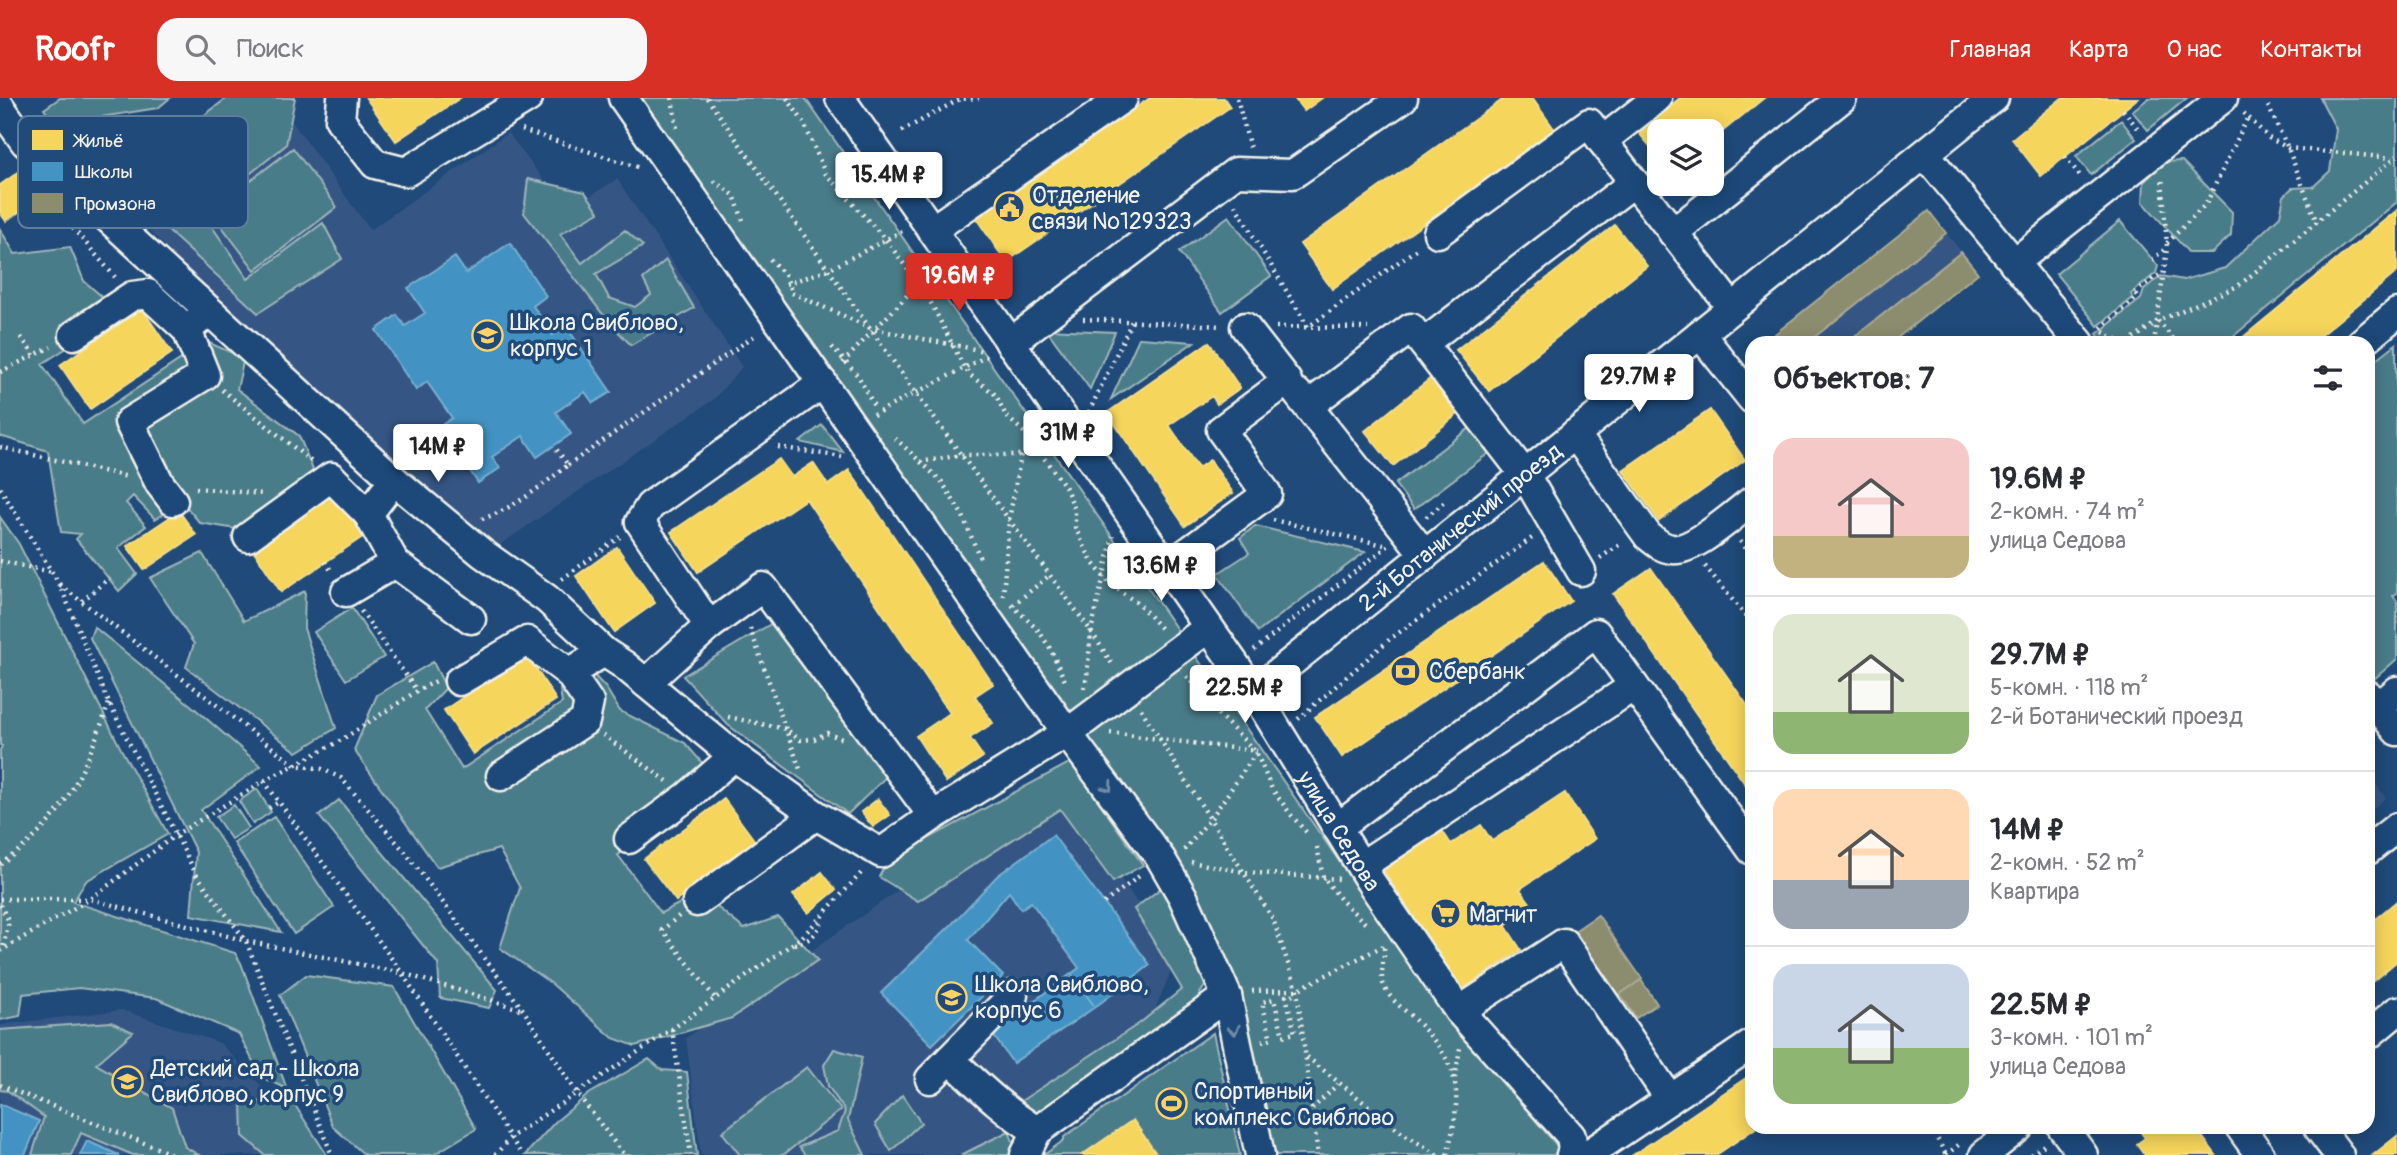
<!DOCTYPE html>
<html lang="ru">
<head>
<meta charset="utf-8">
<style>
	:root { --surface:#fff; --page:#f7f7f7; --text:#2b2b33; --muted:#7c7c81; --line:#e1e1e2; --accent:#d93025 }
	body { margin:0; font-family:Pangolin,sans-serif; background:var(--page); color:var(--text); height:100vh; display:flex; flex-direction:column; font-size:26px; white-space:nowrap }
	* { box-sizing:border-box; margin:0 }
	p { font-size:23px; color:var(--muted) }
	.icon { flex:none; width:38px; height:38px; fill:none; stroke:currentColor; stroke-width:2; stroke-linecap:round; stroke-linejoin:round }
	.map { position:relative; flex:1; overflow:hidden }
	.drawer { position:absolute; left:1745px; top:238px; width:630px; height:798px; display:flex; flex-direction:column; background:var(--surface); border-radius:21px; box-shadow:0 4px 18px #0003 }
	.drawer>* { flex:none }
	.fabs { position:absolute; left:1647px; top:21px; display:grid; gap:14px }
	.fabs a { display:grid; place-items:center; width:77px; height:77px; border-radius:14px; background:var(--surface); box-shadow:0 4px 18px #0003; font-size:35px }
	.price { position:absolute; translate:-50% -60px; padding:0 16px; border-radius:7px; background:#fff; color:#222; font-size:23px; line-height:46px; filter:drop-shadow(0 2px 4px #0008) }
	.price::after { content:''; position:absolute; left:50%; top:42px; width:21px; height:16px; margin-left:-10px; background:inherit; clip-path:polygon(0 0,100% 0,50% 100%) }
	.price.current { background:var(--accent); color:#fff }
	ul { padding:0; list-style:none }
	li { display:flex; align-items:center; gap:21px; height:175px; padding:0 28px }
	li+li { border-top:2px solid var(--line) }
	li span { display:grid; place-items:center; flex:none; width:196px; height:140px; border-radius:21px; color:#555 }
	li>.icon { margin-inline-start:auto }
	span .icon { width:84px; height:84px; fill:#fffc; stroke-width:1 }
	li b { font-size:30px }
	h2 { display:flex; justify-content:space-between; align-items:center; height:84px; padding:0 28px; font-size:30px }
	header { display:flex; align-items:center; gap:42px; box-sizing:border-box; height:98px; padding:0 35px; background:var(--accent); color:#fff }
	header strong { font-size:33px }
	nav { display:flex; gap:38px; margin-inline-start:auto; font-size:24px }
	.search { width:490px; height:63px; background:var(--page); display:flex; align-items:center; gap:18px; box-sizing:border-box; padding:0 24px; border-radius:21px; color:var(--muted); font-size:26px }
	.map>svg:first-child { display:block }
	.built { fill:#365784 }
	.green { fill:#4a7c89; stroke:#9fb6b8; stroke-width:2 }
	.homes { fill:#f6d55c; stroke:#f5dd86; stroke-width:2 }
	.schools { fill:#4393c3; stroke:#78afce; stroke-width:2 }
	.industry { fill:#8c8c6e; stroke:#abaa93; stroke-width:2 }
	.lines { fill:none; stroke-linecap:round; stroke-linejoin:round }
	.minor-casing { stroke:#f4f1e8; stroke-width:33 }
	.path { stroke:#f4f1e8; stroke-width:4.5; stroke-dasharray:2 5; stroke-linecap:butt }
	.minor { stroke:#1f4a7a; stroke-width:28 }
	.oneway { stroke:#748da6 }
	.labels { text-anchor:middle; stroke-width:7; stroke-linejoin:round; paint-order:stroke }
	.poi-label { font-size:23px; fill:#f4f1e8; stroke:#1f4a7a; text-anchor:start }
	.street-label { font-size:23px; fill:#f4f1e8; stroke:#1f4a7a }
	.key { fill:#1f4a7a; stroke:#5f7c9b; stroke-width:2 }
	.key-label { font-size:19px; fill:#f4f1e8 }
</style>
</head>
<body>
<header>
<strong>Roofr</strong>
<div class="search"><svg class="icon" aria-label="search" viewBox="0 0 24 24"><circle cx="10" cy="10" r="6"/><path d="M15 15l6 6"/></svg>Поиск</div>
<nav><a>Главная</a><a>Карта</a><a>О нас</a><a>Контакты</a></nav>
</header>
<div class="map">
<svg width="2397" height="1057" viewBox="0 0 2397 1057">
	<rect width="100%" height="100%" fill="#1f4a7a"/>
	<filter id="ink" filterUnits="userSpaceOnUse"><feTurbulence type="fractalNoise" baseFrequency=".0143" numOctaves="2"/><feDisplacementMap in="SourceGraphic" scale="14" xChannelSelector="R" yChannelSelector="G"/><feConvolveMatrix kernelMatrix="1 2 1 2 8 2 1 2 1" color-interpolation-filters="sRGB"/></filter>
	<g filter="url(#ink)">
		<path class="built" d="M246,0H275L370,132L508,35L567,113L617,81L742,269L714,301L492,452L234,221L114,95Z
			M1929,113L1978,175L1891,245H1768L1766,243Z
			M2368,675L2386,700L2368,715Z
			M1054,684L1176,861L1146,933L1039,1014L1026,1013L1009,1033L961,1057H701L686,940Z
			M122,912L220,945L293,1021L310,1057H0V927Z"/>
		<path class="green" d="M60,0H170L158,10L94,20V39L67,45L44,11Z
			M227,0H295L286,47L202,114L248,181L323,125L342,161L258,215L154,120L107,80L145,39L182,34Z
			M634,0H805L1449,920L1559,1050L1554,1057H1272L1191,791Z
			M2149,0H2187L2148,32L2132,13Z
			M2320,0H2397V104L2225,245H2104L2097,236L2141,201L2144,192L2161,178L2184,182L2225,170L2280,118L2284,98L2292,90L2313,89L2330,73L2336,31Z
			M2121,22L2136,41L2091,77L2076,58Z
			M293,50L337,109L255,172L210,113Z
			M2182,63L2232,114L2231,137L2212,155H2189L2143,104L2144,84L2164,64Z
			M528,81L585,94L599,114L560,136L582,165L625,132L643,148L596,176L609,200L635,209L651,197L643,181L666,162L694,210L631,247L609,224L524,115Z
			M1229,118L1271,178L1222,214L1179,154Z
			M2120,123L2158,168L2156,175L2131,196L2133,200L2098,228L2056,176Z
			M0,131L15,156L70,149L84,183L121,215L42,266L83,326L207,244L244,260L237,291L299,338L318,384L242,432L200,425L183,405L155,421L133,398L126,405L146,428L118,450L137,476L119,493L76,441L81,436L61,434L48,353L0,338Z
			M1046,231L1115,234L1090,291Z
			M1140,240L1194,244L1111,301L1139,240Z
			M2396,246L2397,495L2393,498L2397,503V561L2374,581L2368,574V268Z
			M822,327L843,354L800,344Z
			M1470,330L1489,355L1414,411L1395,386Z
			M0,419L19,446L121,651L168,736L86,783L73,804L235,855L241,865L287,991L261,979L239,936L156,900L79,890L23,896L20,918L0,922V652L2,648L0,647Z
			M1255,428H1256L1365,454L1258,534L1217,476L1249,455L1240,440Z
			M202,455L244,523L305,493L304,530L336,630L297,654L186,569L194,546L150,480Z
			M352,510L384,559L346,582L314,534Z
			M779,521L891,674L848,716L728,627L683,578Z
			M94,529L193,609L261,668L201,712L281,834L191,817L196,754L90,540Z
			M433,564L446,590L425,612L462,671L562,605L560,591L592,575L606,590L620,613L685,645L716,681L711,698L618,757L661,815L700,795L744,831L778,819L818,862L732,920L635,948L613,940L552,886L500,850L520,790L499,751L437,769L354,652L377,597Z
			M1071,664L1143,767L1113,784L1060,711L918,803L879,779L887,763Z
			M257,691L271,714L253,726L239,703Z
			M339,702L497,892L489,910L440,900L438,866L319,718Z
			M234,707L249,730L231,741L216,719Z
			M274,719L334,809L294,836L234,745Z
			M1165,787L1210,880L1181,925L1044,1021L1021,1003L1140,925L1182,891L1134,811Z
			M306,877L394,889L476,1031L433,1057H365L333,1029L280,897Z
			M111,924L133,934L96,966L172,1010L185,1049L199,1057H133L81,1035L71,1057H32L44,1019L8,993L0,992V932Z
			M1213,935L1240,1057H1044L1064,1042V1039Z
			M834,951L862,959L848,1022L865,1057H805L799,1049L838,1033L845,1013L828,988L824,967Z
			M649,961L662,972L687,974L697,1057H525L555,1024L589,996Z
			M807,969L841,1012L783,1057H740L722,1034Z
			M902,997L921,1025L891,1053L875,1026Z
			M291,1001L327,1057H265L243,1038L242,1005Z
			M1009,1033L1017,1054L1036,1057H961Z"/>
		<path class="homes" d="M366,0H460L396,43Z
			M1150,0H1224L1230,9L1006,164L976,120Z
			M1294,0H1322L1304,13Z
			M1505,0H1532L1555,32L1332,191L1300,146Z
			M1680,0H1764L1712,42V33H1659V59L1638,34Z
			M2062,0H2138L2041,78L2012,41Z
			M23,71L42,98L6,123L0,115V87Z
			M2397,112V174L2311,245H2236Z
			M1615,127L1647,168L1489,293L1456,252Z
			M142,211L172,255L90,311L60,267Z
			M1209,244L1240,290L1217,306L1212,298L1169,327L1198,370L1210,362L1233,395L1185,428L1107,315Z
			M1431,280L1459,315L1393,368L1365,333Z
			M1710,312L1745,362L1659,423L1623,372Z
			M779,361L792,379L813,365L828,387L849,372L993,586L975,598L993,625L970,640L983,659L946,684L916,638L950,615L806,401L698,474L671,434Z
			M333,394L364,438L281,494L252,450Z
			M179,413L196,437L144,472L127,448Z
			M617,449L655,505L614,534L576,478Z
			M1544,463L1571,503L1342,659L1315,619Z
			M1651,470L1752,614V696L1613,496Z
			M527,557L556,602L473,656L444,612Z
			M1565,695L1595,741L1520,791L1533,809L1505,827L1521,852L1462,891L1380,767L1439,728L1451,746L1481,727L1492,743Z
			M724,701L755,743L676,803L644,761Z
			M878,701L890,717L873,729L861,714Z
			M822,774L836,792L808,815L793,797Z
			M2397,803V863L2368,887V827Z
			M1752,976V1029H1757L1716,1057H1633Z
			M1133,1022L1157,1057H1082Z
			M2137,1029H2195L2216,1057H2145L2137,1046L2145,1040Z
			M2397,1038V1057H2373Z"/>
		<path class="schools" d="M510,145L546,198L533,208L553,237L566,228L611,294L593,305L585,294L556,314L571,336L537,359L523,338L492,359L500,370L478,385L440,328L452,320L427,284L416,292L376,232L397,217L405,228L425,215L408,190L455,159L466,175Z
			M1053,737L1150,867L1095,909L1071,876L1079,870L1031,804L1021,811L1009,794L968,842L1003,878L932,947L881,895L952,826L997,778Z
			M1071,876L1095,909L1013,965L991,934Z
			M0,1006L39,1023L25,1057H0Z
			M87,1043L119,1057H80Z"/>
		<path class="industry" d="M1929,113L1946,135L1807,245H1768L1766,243Z
			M1961,154L1978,175L1891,245H1847Z
			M1598,817L1642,881L1617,898L1573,834Z
			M1641,882L1657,906L1636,920L1620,896Z"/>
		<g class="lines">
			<defs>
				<g id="minor">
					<path d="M342,0L340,22L375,66L406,74L528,0"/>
					<path d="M623,0L1067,635L1161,761L1183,799L1227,898L1260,1057"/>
					<path id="s1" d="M840,0L1254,594L1370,783L1459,913L1571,1038L1573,1051L1571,1057"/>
					<path d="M1657,0L1602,43L1732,210"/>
					<path d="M0,9L25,44L394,382L482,455L547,501L604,554L624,567L734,658L816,717L881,755L933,718"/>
					<path d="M1925,56L2080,245"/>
					<path d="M932,132L1123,0"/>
					<path d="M1438,135L1589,25L1602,43"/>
					<path d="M1673,135L1842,0"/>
					<path d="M2014,165L2223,0"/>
					<path d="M1700,236L1752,301"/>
					<path d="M74,237L132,198L148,196L187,232"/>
					<path d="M1010,245L1236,74L1293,76L1403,0"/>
					<path d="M1424,245L1633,85"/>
					<path d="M2361,245L2397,215"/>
					<path d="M1297,295L1425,457"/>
					<path d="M1308,308L1411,230L1525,377L1581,473"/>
					<path d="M1575,336L1648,438C1656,444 1662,450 1672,451C1694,454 1734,416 1752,403"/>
					<path d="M173,403L160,386L129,324L205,277L187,232L209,213"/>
					<path d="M248,439L331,379L368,416"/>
					<path d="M395,465L471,521"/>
					<path d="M1166,470L1267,396L1221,332L1287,283L1245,229"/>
					<path d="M346,494L395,465L368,416L394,382"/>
					<path d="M709,528L640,424L650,408L823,285"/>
					<path d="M459,583L527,543L569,575"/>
					<path d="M646,585L709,528L763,489L933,718L1073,631L1208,530"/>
					<path id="s2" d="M1254,594L1994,0"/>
					<path d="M2368,597L2397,633"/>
					<path d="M2378,609L2397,593"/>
					<path d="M501,678L585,623L589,604L569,575L604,554"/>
					<path d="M1337,730L1596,535L1752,752"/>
					<path d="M629,741L688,698L734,658"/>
					<path d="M2368,752L2397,729"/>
					<path d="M1361,768L1634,588"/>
					<path d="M697,804L816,717"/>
					<path d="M1459,913L1564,845L1670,1001"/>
					<path d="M2368,937L2397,913"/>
					<path d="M950,961C978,987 1004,1013 1037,1033"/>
					<path d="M930,981L1013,897"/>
					<path d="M2062,1029L2083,1057"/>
					<path d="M2240,1029L2260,1057"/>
					<path d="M2318,1029L2339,1057"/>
					<path d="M1025,1057L1037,1033L1227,898"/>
					<path d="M1587,1057L1752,946"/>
					<path d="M1984,1057L2019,1029"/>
				</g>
			</defs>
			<use href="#minor" class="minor-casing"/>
			<path class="path" d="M672,0L677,30
				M707,0L915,294L1091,533L1114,569
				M787,0L804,25L825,75L886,142L901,162L930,203L964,269L970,277L996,297L1006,318L1025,335L1065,388L1075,412V429L1092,464L1110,486L1140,507L1162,532
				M1237,0L1250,50
				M2268,8L2288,50L2317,125
				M2123,12L2140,33
				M2244,15L2269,40L2288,50L2393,60
				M522,32L640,70
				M902,33L960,1L979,0
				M2065,59L2082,80
				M714,83L734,97L744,125
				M1235,107L1308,229L1418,150
				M59,114L115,179
				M2167,145L2206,106L2248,19
				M770,161L785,177L792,193
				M2152,162L2167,149L2162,79
				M786,186L830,171L902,133
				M792,195L873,231L984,253
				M2135,195L2154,180L2164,175
				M1083,221L1222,228
				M2158,223L2177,245
				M1276,229L1368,230
				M2101,230L2138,199L2134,193
				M2103,234L2122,245
				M21,239L34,257
				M2317,240L2321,245
				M2128,245L2158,223L2238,188L2397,58
				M2154,245L2167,150
				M832,249L859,279L875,310
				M843,265C871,233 903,205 930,171
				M0,274L51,249
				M222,292L311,363
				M1089,314L1132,223
				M873,317L989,257
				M895,340L942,384L963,418L981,463
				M0,349L128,379
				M778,349L842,359
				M920,364L962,357H1021L1046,341
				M568,367L757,236
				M0,390L60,487L109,605L196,776L246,843L332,1057
				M196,390L263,396
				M1426,419L1446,403
				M482,421C515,410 541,388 568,367L554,348
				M1273,422L1384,447
				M1740,443L1752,460
				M1600,460L1622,445
				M0,463L52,474
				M325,464L333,475
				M1705,468L1752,526
				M562,481L620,439
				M60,487L295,667L322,671L341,680L406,755L524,913L577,995L624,1057
				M1003,498L1009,422L1021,357
				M82,503L109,480
				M1012,507L1039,533L1051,552L1066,585
				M1013,507L1050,477
				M361,513L417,593
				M750,530L801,674
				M1254,552L1388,448
				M1187,578L1215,613L1256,654L1272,691L1292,718L1308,736
				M1084,590L1087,579L1091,533L1113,438
				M1141,611L1273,821L1297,892L1318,1057
				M728,619L786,631L800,642L814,641L827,635L844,642
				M1298,621L1390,541L1532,440
				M1110,635L1257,653
				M603,637L667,683
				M264,683L402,875L522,1057
				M269,710L279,704
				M1317,749L1323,779L1342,803L1367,827
				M1184,752L1211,720L1256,655
				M1191,764L1244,774L1339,781
				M0,766C64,724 84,675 109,605
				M0,801H90L246,843L402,875L523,912
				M1104,805L1142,776
				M0,807L9,823L3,849
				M679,818L662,832L715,900
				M794,846C813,843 819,833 824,815
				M1384,850C1385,862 1379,877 1384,888C1389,901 1404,911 1413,920C1462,967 1463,994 1447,1057
				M0,853L90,801L177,736L264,683L338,644L417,593L436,583
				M1252,893L1297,892L1383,848
				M672,931L691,1057
				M1262,943L1271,941L1262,904L1274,901L1283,938L1295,935L1286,898L1298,896
				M1307,959L1401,1034L1438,1057
				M1455,980L1460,950
				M0,987L174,1057
				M1312,1011L1338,986
				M1931,1029L1946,1057
				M495,1057L511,1039L672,931L802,839L864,772
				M1946,1057L1961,1045
				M2031,1057L2044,1047"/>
			<use href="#minor" class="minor"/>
		</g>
		<defs><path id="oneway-chevron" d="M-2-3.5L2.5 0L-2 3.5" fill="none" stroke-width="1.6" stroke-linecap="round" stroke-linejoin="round" transform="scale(1.75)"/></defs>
		<g class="oneway">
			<use href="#oneway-chevron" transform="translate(1108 689) rotate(53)"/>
			<use href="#oneway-chevron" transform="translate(1234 932) rotate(78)"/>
		</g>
	</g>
	<defs>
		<symbol id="civic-ring" viewBox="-11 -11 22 22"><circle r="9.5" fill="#1f4a7a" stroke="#ffd166" stroke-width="1.5"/><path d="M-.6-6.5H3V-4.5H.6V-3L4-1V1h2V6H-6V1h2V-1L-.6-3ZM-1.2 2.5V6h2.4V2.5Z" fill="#ffd166"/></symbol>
		<symbol id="school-ring" viewBox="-11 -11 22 22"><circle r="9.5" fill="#1f4a7a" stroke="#ffd166" stroke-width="1.5"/><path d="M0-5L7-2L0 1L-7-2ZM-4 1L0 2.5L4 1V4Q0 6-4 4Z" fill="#ffd166"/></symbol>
		<symbol id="bank-ring" viewBox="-11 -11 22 22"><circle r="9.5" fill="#1f4a7a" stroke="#ffd166" stroke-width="1.5"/><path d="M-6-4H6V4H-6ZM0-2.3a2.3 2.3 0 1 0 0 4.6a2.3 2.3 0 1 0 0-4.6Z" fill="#ffd166"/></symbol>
		<symbol id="supermarket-ring" viewBox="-11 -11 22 22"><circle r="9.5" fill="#1f4a7a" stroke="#ffd166" stroke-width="1.5"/><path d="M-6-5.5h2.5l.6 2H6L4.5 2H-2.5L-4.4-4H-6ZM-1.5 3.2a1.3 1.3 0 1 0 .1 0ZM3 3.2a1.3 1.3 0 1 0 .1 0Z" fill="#ffd166"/></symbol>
		<symbol id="stadium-ring" viewBox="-11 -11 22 22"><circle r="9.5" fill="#1f4a7a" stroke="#ffd166" stroke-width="1.5"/><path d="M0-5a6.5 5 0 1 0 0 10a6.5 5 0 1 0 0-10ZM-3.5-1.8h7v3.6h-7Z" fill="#ffd166"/></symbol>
	</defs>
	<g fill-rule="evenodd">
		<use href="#civic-ring" x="992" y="92" width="35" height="35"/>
		<use href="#school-ring" x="470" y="220" width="35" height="35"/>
		<use href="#bank-ring" x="1388" y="556" width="35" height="35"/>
		<use href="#supermarket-ring" x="1428" y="798" width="35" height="35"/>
		<use href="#school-ring" x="934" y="882" width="35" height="35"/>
		<use href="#school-ring" x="110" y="966" width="35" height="35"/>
		<use href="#stadium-ring" x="1154" y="988" width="35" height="35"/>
	</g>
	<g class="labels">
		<g class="poi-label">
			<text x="1032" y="105">Отделение<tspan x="1032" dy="26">связи №129323</tspan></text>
			<text x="510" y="232">Школа Свиблово,<tspan x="510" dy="26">корпус 1</tspan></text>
			<text x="1429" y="581">Сбербанк</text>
			<text x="1469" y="824">Магнит</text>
			<text x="975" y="894">Школа Свиблово,<tspan x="975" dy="26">корпус 6</tspan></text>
			<text x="151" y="978">Детский сад - Школа<tspan x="151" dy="26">Свиблово, корпус 9</tspan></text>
			<text x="1194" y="1001">Спортивный<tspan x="1194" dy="26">комплекс Свиблово</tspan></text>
		</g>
		<g class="street-label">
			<text dy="8" stroke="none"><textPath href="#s2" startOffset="264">2-й Ботанический проезд</textPath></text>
			<text dy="8" stroke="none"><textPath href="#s1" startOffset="887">улица Седова</textPath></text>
		</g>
	</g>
	<rect x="18" y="18" width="230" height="112" rx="10" class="key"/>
	<rect x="32" y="32" width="31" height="20" fill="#f6d55c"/>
	<rect x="32" y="64" width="31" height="19" fill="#4393c3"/>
	<rect x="32" y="95" width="31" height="20" fill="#8c8c6e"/>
	<g class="key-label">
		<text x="75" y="49">Жильё</text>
		<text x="75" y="80">Школы</text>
		<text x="75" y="112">Промзона</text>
	</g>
</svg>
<div class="fabs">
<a><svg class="icon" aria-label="layers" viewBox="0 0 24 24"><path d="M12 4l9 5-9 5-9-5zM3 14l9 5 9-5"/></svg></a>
</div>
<b class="price" style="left:889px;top:114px">15.4M ₽</b>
<b class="price current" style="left:959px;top:215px">19.6M ₽</b>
<b class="price" style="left:1639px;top:316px">29.7M ₽</b>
<b class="price" style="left:1068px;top:372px">31M ₽</b>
<b class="price" style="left:438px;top:386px">14M ₽</b>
<b class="price" style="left:1161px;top:505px">13.6M ₽</b>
<b class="price" style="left:1245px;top:627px">22.5M ₽</b>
<section class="drawer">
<h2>Объектов: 7<svg class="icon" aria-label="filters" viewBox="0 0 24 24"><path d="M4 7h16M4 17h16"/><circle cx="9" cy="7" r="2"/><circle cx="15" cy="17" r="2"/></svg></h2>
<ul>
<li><span style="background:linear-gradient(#f6c9c9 70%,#c2b280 0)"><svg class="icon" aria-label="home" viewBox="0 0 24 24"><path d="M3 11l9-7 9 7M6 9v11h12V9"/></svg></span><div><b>19.6M ₽</b><p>2-комн. · 74 m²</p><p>улица Седова</p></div></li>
<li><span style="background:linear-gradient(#dfe7d0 70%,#8fb573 0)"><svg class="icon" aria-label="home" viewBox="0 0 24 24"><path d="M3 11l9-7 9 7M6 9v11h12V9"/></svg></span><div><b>29.7M ₽</b><p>5-комн. · 118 m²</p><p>2-й Ботанический проезд</p></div></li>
<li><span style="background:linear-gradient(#ffd9b3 65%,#9aa5b1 0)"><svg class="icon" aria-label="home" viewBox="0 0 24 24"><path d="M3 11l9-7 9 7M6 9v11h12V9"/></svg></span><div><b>14M ₽</b><p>2-комн. · 52 m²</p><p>Квартира</p></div></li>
<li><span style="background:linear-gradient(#c9d6e8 60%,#8fb573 0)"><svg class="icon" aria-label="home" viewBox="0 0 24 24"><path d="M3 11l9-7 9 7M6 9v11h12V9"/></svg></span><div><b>22.5M ₽</b><p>3-комн. · 101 m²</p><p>улица Седова</p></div></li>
</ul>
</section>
</div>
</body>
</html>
